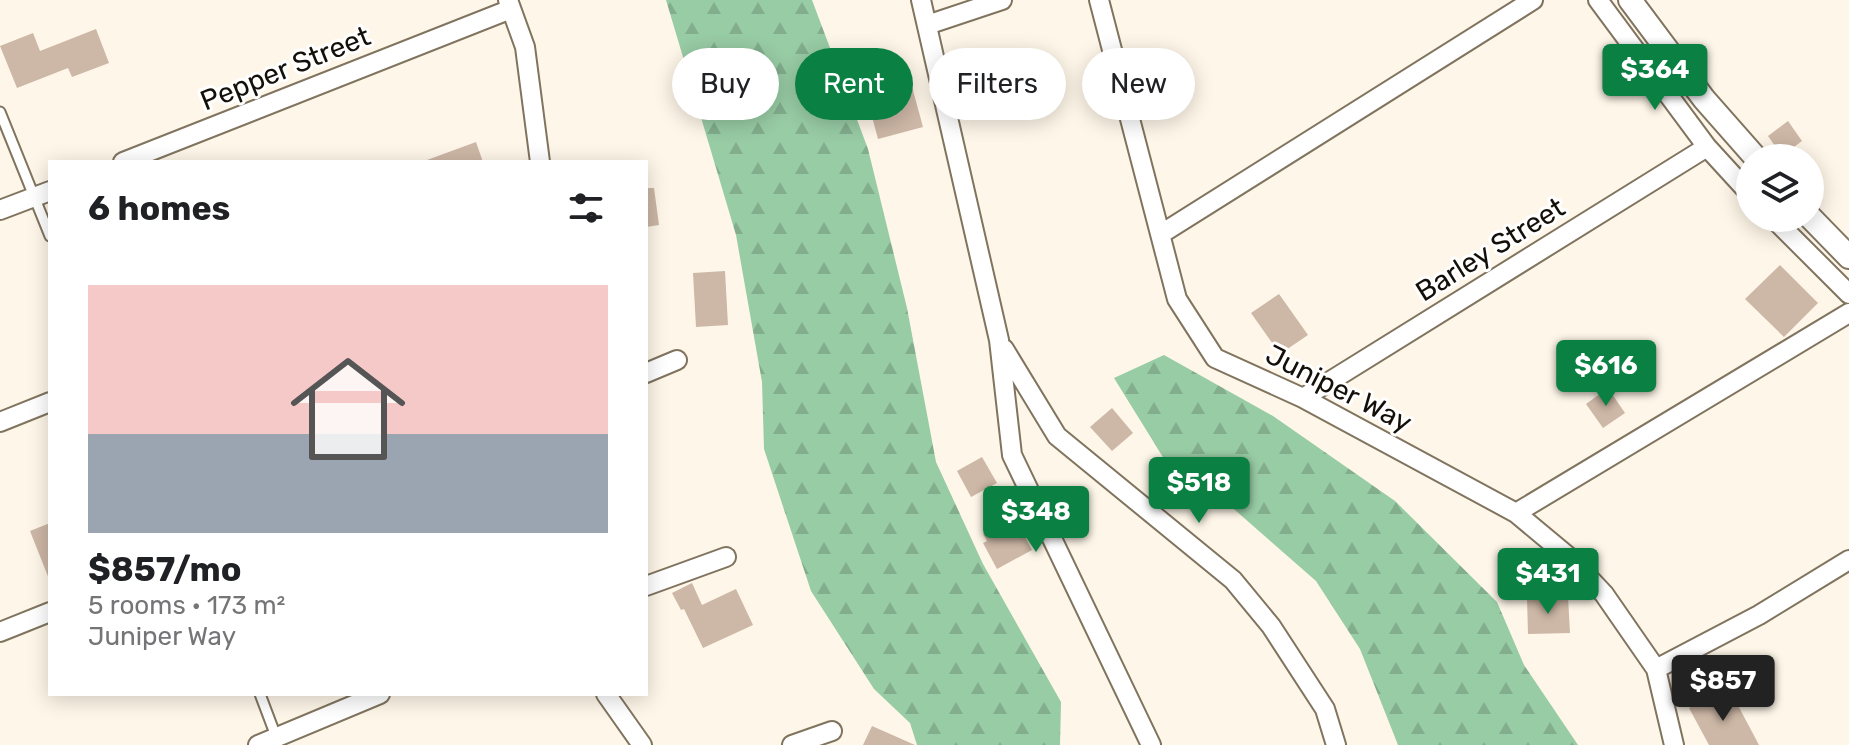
<!DOCTYPE html>
<html lang="en">
<head>
<meta charset="utf-8">
<style>
	:root { --surface:#fff; --page:#f2f2f2; --text:#202124; --muted:#757577; --line:#e0e0e0; --accent:#0b8043 }
	body { margin:0; font-family:Rubik,sans-serif; background:var(--page); color:var(--text); height:100vh; display:flex; flex-direction:column; font-size:30px; white-space:nowrap }
	* { box-sizing:border-box; margin:0 }
	p { font-size:26px; color:var(--muted) }
	.icon { flex:none; width:44px; height:44px; fill:none; stroke:currentColor; stroke-width:2; stroke-linecap:round; stroke-linejoin:round }
	.map { position:relative; flex:1; overflow:hidden }
	.side { position:absolute; left:48px; top:160px; width:600px; height:536px; display:flex; flex-direction:column; background:var(--surface); border-radius:0px; box-shadow:0 4px 20px #0003 }
	.side>* { flex:none }
	.top-card { position:absolute; left:672px; top:48px; width:760px; height:72px; display:flex; gap:16px }
	.fabs { position:absolute; left:1736px; top:144px; display:grid; gap:16px }
	.fabs a { display:grid; place-items:center; width:88px; height:88px; border-radius:50%; background:var(--surface); box-shadow:0 4px 20px #0003; font-size:40px }
	.price { position:absolute; translate:-50% -68px; padding:0 18px; border-radius:8px; background:var(--accent); color:#fff; font-size:26px; line-height:52px; filter:drop-shadow(0 2px 4px #0008) }
	.price::after { content:''; position:absolute; left:50%; top:48px; width:24px; height:18px; margin-left:-12px; background:inherit; clip-path:polygon(0 0,100% 0,50% 100%) }
	.price.current { background:#222; color:#fff }
	ul { padding:0; list-style:none }
	li { display:grid; align-content:center; gap:16px; height:424px; padding:0 40px }
	li+li { border-top:2px solid var(--line) }
	li span { display:grid; place-items:center; height:248px; border-radius:0px; color:#555 }
	li>.icon { margin-inline-start:auto }
	span .icon { width:144px; height:144px; fill:#fffc; stroke-width:1 }
	li b { font-size:34px }
	h2 { display:flex; justify-content:space-between; align-items:center; height:96px; padding:0 40px; font-size:34px }
	.tag { padding:0 28px; border-radius:36px; background:var(--surface); box-shadow:0 4px 20px #0003; font-size:28px; line-height:72px }
	.tag.current { background:var(--accent); color:#fff }
	.map>svg:first-child { display:block }
	.forest { fill:url(#forest-firs) }
	.building { fill:#cdb7a6 }
	.lines { fill:none; stroke-linecap:round; stroke-linejoin:round }
	.service-casing { stroke:#80745f; stroke-width:13 }
	.minor-casing { stroke:#80745f; stroke-width:22 }
	.tertiary-casing { stroke:#80745f; stroke-width:26 }
	.service { stroke:#fff; stroke-width:9 }
	.minor { stroke:#fff; stroke-width:18 }
	.tertiary { stroke:#fff; stroke-width:22 }
	.labels { text-anchor:middle; stroke-width:6; stroke-linejoin:round; paint-order:stroke }
	.street-label { font-size:28px; fill:#140f08; stroke:#fff }
</style>
</head>
<body>
<div class="map">
<svg width="1849" height="745" viewBox="0 0 1849 745">
	<defs>
		<pattern id="forest-firs" width="22" height="20" patternUnits="userSpaceOnUse" patternTransform="scale(2)"><rect width="22" height="20" fill="#98cca5"/><path d="M5 1l3.5 6h-7zM16 11l3.5 6h-7z" fill="#82ae8d"/></pattern>
	</defs>
	<rect width="100%" height="100%" fill="#fef6e8"/>
	<path class="forest" d="M666,0H812L868,149L907,308L936,462L983,564L1061,702L1060,745H917L910,723L874,689L811,591L764,449L762,382L736,235Z
		M1164,355L1273,416L1395,501L1497,602L1524,665L1578,745H1398L1360,649L1316,581L1235,510L1179,483L1114,378Z"/>
	<path class="building" d="M96,29L109,63L72,77L68,68L17,88L0,46L33,33L40,51Z
		M905,61L923,127L878,139L860,73Z
		M1788,121L1802,141L1782,156L1768,136Z
		M476,142L483,162H428L427,160Z
		M646,188H654L659,225L646,227Z
		M1780,265L1818,303L1784,337L1745,299Z
		M725,271L728,325L696,327L693,273Z
		M1279,294L1308,335L1280,354L1251,313Z
		M1608,388L1625,413L1603,428L1586,404Z
		M1112,408L1133,433L1112,451L1090,427Z
		M982,457L997,483L971,497L957,471Z
		M1015,517L1018,523L1024,520L1031,534L1025,537L1032,550L997,569L983,543L987,541L983,534Z
		M50,523V579H49L30,531Z
		M692,583L702,605L736,589L753,625L703,648L684,609L681,610L672,593Z
		M1568,597L1570,633L1528,634L1527,598Z
		M1715,694L1720,703L1733,696L1759,745H1709L1689,708Z
		M872,726L915,745H863Z"/>
	<g class="lines">
		<defs>
			<path id="service" d="M0,112L50,236
				M260,694L277,739"/>
			<path id="minor" d="M508,0L525,47L540,162
				M921,0L999,340L1012,455L1151,745
				M1099,0L1177,299L1215,358L1303,398L1516,513L1570,558L1604,594L1656,669L1674,745
				M1598,0L1707,147L1750,194
				M927,25L1002,0
				M123,162L511,9
				M0,210L50,191
				M1773,218L1849,294
				M1161,234L1533,0
				M1004,349L1057,436L1233,580L1271,626L1325,709L1336,745
				M646,373L677,360
				M1303,398L1707,147
				M0,422L50,402
				M1516,513L1849,313
				M646,586L726,557
				M0,632L50,612
				M1656,669L1759,615L1849,560
				M606,694L642,745
				M258,745L380,694
				M792,745L832,731"/>
			<path id="tertiary" d="M1630,0L1704,99L1756,158
				M1810,217L1849,257"/>
		</defs>
		<use href="#service" class="service-casing"/>
		<use href="#minor" class="minor-casing"/>
		<use href="#tertiary" class="tertiary-casing"/>
		<use href="#service" class="service"/>
		<use href="#minor" class="minor"/>
		<use href="#tertiary" class="tertiary"/>
	</g>
	<g class="labels">
		<g class="street-label">
			<text transform="translate(285 68) rotate(-22)" y="10">Pepper Street</text>
			<text transform="translate(1490 249) rotate(-32)" y="10">Barley Street</text>
			<text transform="translate(1339 388) rotate(27)" y="10">Juniper Way</text>
		</g>
	</g>
</svg>
<div class="fabs">
<a><svg class="icon" aria-label="layers" viewBox="0 0 24 24"><path d="M12 4l9 5-9 5-9-5zM3 14l9 5 9-5"/></svg></a>
</div>
<b class="price" style="left:1655px;top:112px">$364</b>
<b class="price" style="left:1606px;top:408px">$616</b>
<b class="price" style="left:1199px;top:525px">$518</b>
<b class="price" style="left:1036px;top:554px">$348</b>
<b class="price" style="left:1548px;top:616px">$431</b>
<b class="price current" style="left:1723px;top:723px">$857</b>
<div class="top-card">
<a class="tag">Buy</a>
<a class="tag current">Rent</a>
<a class="tag">Filters</a>
<a class="tag">New</a>
</div>
<section class="side">
<h2>6 homes<svg class="icon" aria-label="filters" viewBox="0 0 24 24"><path d="M4 7h16M4 17h16"/><circle cx="9" cy="7" r="2"/><circle cx="15" cy="17" r="2"/></svg></h2>
<ul>
<li><span style="background:linear-gradient(#f6c9c9 60%,#9aa5b1 0)"><svg class="icon" aria-label="home" viewBox="0 0 24 24"><path d="M3 11l9-7 9 7M6 9v11h12V9"/></svg></span><div><b>$857/mo</b><p>5 rooms · 173 m²</p><p>Juniper Way</p></div></li>
</ul>
</section>
</div>
</body>
</html>
